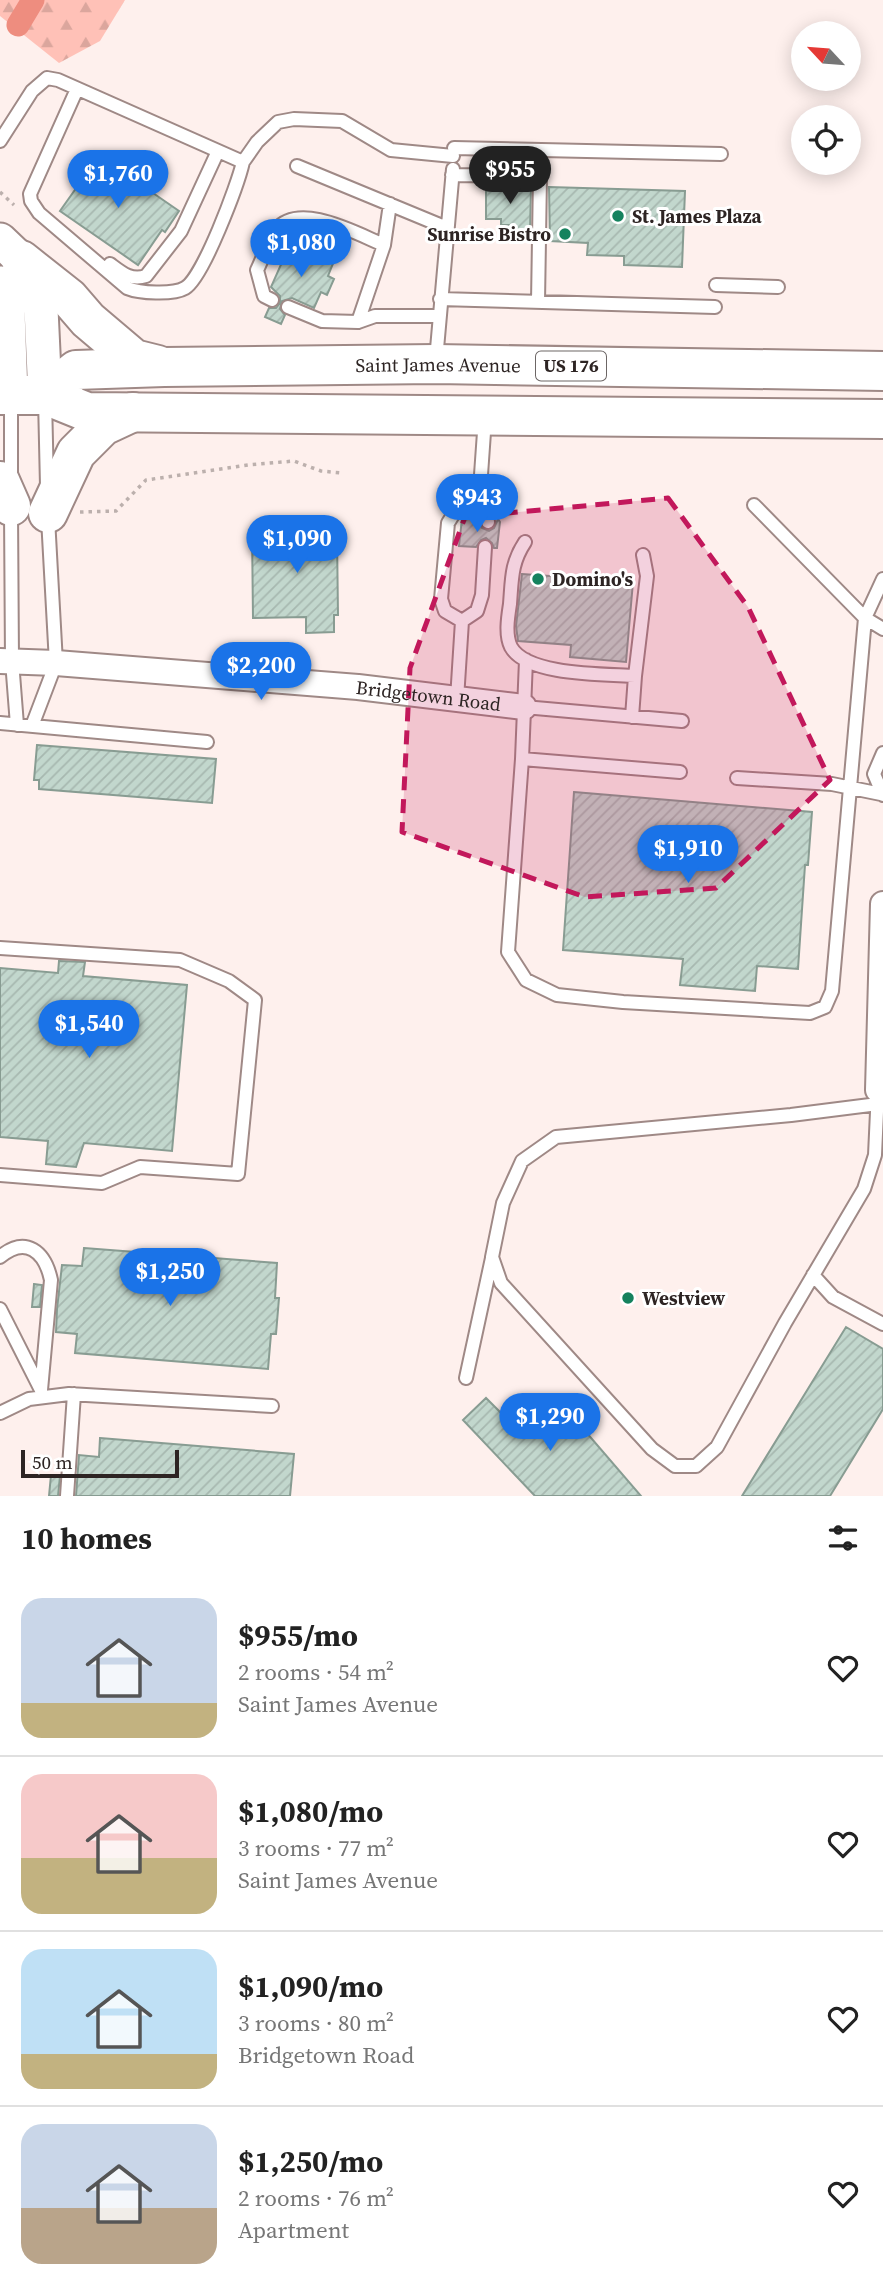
<!DOCTYPE html>
<html lang="en">
<head>
<meta charset="utf-8">
<style>
	:root { --surface:#fff; --page:#f6f6f6; --text:#222; --muted:#767676; --line:#e0e0e0; --accent:#1a73e8 }
	body { margin:0; font-family:"Source Serif 4",serif; background:var(--page); color:var(--text); height:100vh; display:flex; flex-direction:column; font-size:26px; white-space:nowrap }
	* { box-sizing:border-box; margin:0 }
	p { font-size:23px; color:var(--muted) }
	.icon { flex:none; width:38px; height:38px; fill:none; stroke:currentColor; stroke-width:2; stroke-linecap:round; stroke-linejoin:round }
	.map { position:relative; height:1496px; overflow:hidden }
	.sheet { display:flex; flex-direction:column; background:var(--surface); flex:1 }
	.sheet>* { flex:none }
	.needle { width:46px; rotate:296deg }
	.fabs { position:absolute; left:791px; top:21px; display:grid; gap:14px }
	.fabs a { display:grid; place-items:center; width:70px; height:70px; border-radius:50%; background:var(--surface); box-shadow:0 4px 18px #0003; font-size:35px }
	.scale { position:absolute; left:21px; bottom:18px; width:158px; box-sizing:border-box; padding-left:7px; border:4px solid #2d2423; border-top:0; font-size:19px; line-height:24px; white-space:nowrap; color:#2d2423; -webkit-text-stroke:5px #fff; paint-order:stroke }
	.price { position:absolute; translate:-50% -60px; padding:0 16px; border-radius:24px; background:var(--accent); color:#fff; font-size:23px; line-height:46px; filter:drop-shadow(0 2px 4px #0008) }
	.price::after { content:''; position:absolute; left:50%; top:42px; width:21px; height:16px; margin-left:-10px; background:inherit; clip-path:polygon(0 0,100% 0,50% 100%) }
	.price.selected { background:#222; color:#fff }
	ul { padding:0; list-style:none }
	li { display:flex; align-items:center; gap:21px; height:175px; padding:0 21px }
	li+li { border-top:2px solid var(--line) }
	li span { display:grid; place-items:center; flex:none; width:196px; height:140px; border-radius:21px; color:#555 }
	li>.icon { margin-inline-start:auto }
	span .icon { width:84px; height:84px; fill:#fffc; stroke-width:1 }
	li b { font-size:30px }
	h2 { display:flex; justify-content:space-between; align-items:center; height:84px; padding:0 21px; font-size:30px }
	.map>svg:first-child { display:block }
	.forest { fill:url(#forest-firs) }
	.lines { fill:none; stroke-linecap:round; stroke-linejoin:round }
	.canal { stroke:#ee8d7f; stroke-width:23 }
	.building { fill:url(#building-hatch); stroke:#889c92; stroke-width:2 }
	.lane-casing { stroke:#9f8986; stroke-width:16 }
	.street-casing { stroke:#9f8986; stroke-width:28 }
	.secondary-casing { stroke:#9f8986; stroke-width:37 }
	.primary-casing { stroke:#9f8986; stroke-width:42 }
	.path { stroke:#bcb0ad; stroke-width:3.5; stroke-dasharray:3.5 5; stroke-linecap:butt }
	.lane { stroke:#fff; stroke-width:12 }
	.street { stroke:#fff; stroke-width:24 }
	.secondary { stroke:#fff; stroke-width:33 }
	.primary { stroke:#fff; stroke-width:38 }
	.marked { fill:#c2185b; fill-opacity:0.2; stroke:#c2185b; stroke-width:5; stroke-dasharray:14 9; stroke-linejoin:round }
	.poi-dot { fill:#15825e; stroke:#fff; stroke-width:2.5 }
	.labels { text-anchor:middle; stroke-width:6; stroke-linejoin:round; paint-order:stroke }
	.shield { fill:#fff; stroke:#6c6665; stroke-width:2 }
	.shield-label { font-size:18px; font-weight:bold; fill:#2d2423 }
	.poi-label { font-size:19px; font-weight:bold; fill:#2d2423; stroke:#fff; text-anchor:start }
	.street-label { font-size:19px; fill:#2d2423; stroke:#fff }
</style>
</head>
<body>
<div class="map">
<svg width="883" height="1496" viewBox="0 0 883 1496">
	<defs>
		<pattern id="forest-firs" width="22" height="20" patternUnits="userSpaceOnUse" patternTransform="scale(1.75)"><rect width="22" height="20" fill="#ffc1b7"/><path d="M5 1l3.5 6h-7zM16 11l3.5 6h-7z" fill="#dba69d"/></pattern>
		<pattern id="building-hatch" width="6" height="6" patternUnits="userSpaceOnUse" patternTransform="scale(1.75)"><rect width="6" height="6" fill="#c2d7cd"/><path d="M-1 1l2-2M0 6l6-6M5 7l2-2" fill="none" stroke="#a7b8b0"/></pattern>
	</defs>
	<rect width="100%" height="100%" fill="#fef0ed"/>
	<path class="forest" d="M0,0H125L100,41L59,63L0,16Z"/>
	<g class="lines">
		<path class="canal" d="M18,25L33,0"/>
	</g>
	<path class="building" d="M95,153L179,211L165,232L162,230L138,265L60,211L84,177L80,174Z
		M486,186H531L530,231L516,230V225H501V219H486Z
		M549,187L685,191L682,267L624,265V256L587,255L588,243L550,241Z
		M291,242L334,261L328,276L334,279L327,295L321,292L314,308L292,298L282,301L280,309L285,315L281,324L265,317L269,308H276L280,303V296L271,287Z
		M462,518L478,520L482,528L489,531L494,528L498,519L500,522L497,548H494L492,543L486,538L481,540L476,547L459,546Z
		M331,522L332,536H337L338,615H334V632L306,633V617L253,618L252,531L292,530V523Z
		M522,574L633,582L626,662L570,657L571,645L518,641L516,626Z
		M37,745L216,759L212,803L39,789V780H34Z
		M574,792L812,812L808,865H805L798,969L757,966L755,991L680,985L683,959L563,950Z
		M59,961L85,962L83,976L187,985L172,1151L84,1143L76,1167L46,1164L48,1141L0,1137V968L58,973Z
		M84,1248L277,1263L275,1298H279L276,1334H271L268,1369L75,1353L77,1334L56,1332L57,1309L62,1265L82,1266Z
		M34,1284L42,1285L40,1307H32Z
		M846,1327L883,1349V1409L830,1496H742Z
		M555,1396L641,1496H535L463,1420L486,1398L519,1431Z
		M100,1438L294,1454L290,1496H76L79,1455L99,1457Z
		M51,1475L60,1476L58,1496H49Z"/>
	<g class="lines">
		<defs>
			<path id="lane" d="M77,89L30,194L31,201L39,213L127,288C139,293 173,295 185,288C203,278 238,184 243,162
				M0,141L32,91L47,78L58,80L243,162L257,142L278,122L294,119L342,121L391,150L453,156
				M454,148L721,154
				M297,166L447,228
				M452,175L540,176L538,302
				M110,264C122,273 131,281 146,276L181,231L218,151
				M716,285L778,287
				M440,299L715,307
				M272,300L264,296L257,270C263,258 268,241 276,230C299,201 357,234 384,245
				M288,307L322,321L358,322L375,316H439
				M358,322L384,245L390,204
				M436,360L453,169
				M11,399V482
				M45,399L47,486
				M485,418L480,489L488,522
				M754,505L865,618L883,629
				M11,511L12,661L17,725
				M525,542C511,563 512,579 510,604C508,617 505,635 511,647C527,676 606,674 635,676L632,717
				M462,621L445,611L441,599L448,523L456,510L480,489
				M462,621L477,611L482,595L485,547
				M526,660L522,759L508,952L526,980L557,995L623,1002L810,1013L825,1007L832,991L865,618L883,579
				M635,676L647,576L643,555
				M457,699L462,621
				M524,707L682,721
				M0,723L207,742
				M32,726L56,663L48,518
				M883,753L874,774L883,795
				M522,759L680,772
				M737,778L832,784L881,794
				M0,948L180,960L229,981L255,1000L238,1174L140,1167L102,1183L0,1175
				M878,1090L875,1155L864,1189L785,1323L717,1447L696,1466H675L652,1449L501,1283L492,1257L503,1203L522,1161L556,1137L791,1115L878,1104L883,1103
				M0,1257C26,1235 45,1252 51,1280L41,1390
				M813,1275L833,1297L883,1324
				M0,1309L41,1390
				M466,1378L492,1258
				M0,1413L29,1399L69,1394L272,1406
				M67,1496L74,1394"/>
			<g id="street">
				<path id="s1" d="M0,661L56,663L358,687L524,707"/>
				<path d="M878,1090L883,904"/>
			</g>
			<path id="secondary" d="M0,240L21,260L41,309L45,395
				M0,283L8,311L11,395"/>
			<g id="primary">
				<path d="M21,260L69,298L88,320L134,359L158,365"/>
				<path d="M0,395H45L87,412L883,419"/>
				<path id="s2" d="M45,395L76,370L164,367L436,364L883,371"/>
				<path d="M0,481L11,506"/>
				<path d="M48,513L76,453L103,426L133,412"/>
			</g>
		</defs>
		<use href="#lane" class="lane-casing"/>
		<use href="#street" class="street-casing"/>
		<use href="#secondary" class="secondary-casing"/>
		<use href="#primary" class="primary-casing"/>
		<path class="path" d="M0,192L14,205
			M80,512L116,511L146,480L248,465L294,461L321,471L342,473"/>
		<use href="#lane" class="lane"/>
		<use href="#street" class="street"/>
		<use href="#secondary" class="secondary"/>
		<use href="#primary" class="primary"/>
	</g>
	<path class="marked" d="M668,498L748,607L830,780L716,888L585,897L402,832L410,668L465,517Z"/>
	<g class="poi-dot">
		<circle cx="618" cy="216" r="7"/>
		<circle cx="565" cy="234" r="7"/>
		<circle cx="538" cy="579" r="7"/>
		<circle cx="628" cy="1298" r="7"/>
	</g>
	<g class="labels">
		<rect class="shield" x="536" y="351.5" width="70" height="29" rx="5"/>
		<g class="shield-label">
			<text x="571" y="372">US 176</text>
		</g>
		<g class="poi-label">
			<text x="632" y="223">St. James Plaza</text>
			<text x="551" y="241" text-anchor="end">Sunrise Bistro</text>
			<text x="552" y="586">Domino's</text>
			<text x="642" y="1305">Westview</text>
		</g>
		<g class="street-label">
			<text dy="7" stroke="none"><textPath href="#s2" startOffset="402">Saint James Avenue</textPath></text>
			<text dy="7" stroke="none"><textPath href="#s1" startOffset="430">Bridgetown Road</textPath></text>
		</g>
	</g>
</svg>
<div class="fabs">
<a><svg class="needle" viewBox="-14 -14 28 28"><path d="M0-13l5 13h-10z" fill="#e53935"/><path d="M0 13l5-13h-10z" fill="#767676"/></svg></a>
<a><svg class="icon" aria-label="locate" viewBox="0 0 24 24"><circle cx="12" cy="12" r="6"/><path d="M12 2v4M12 18v4M2 12h4M18 12h4"/></svg></a>
</div>
<div class="scale">50 m</div>
<b class="price selected" style="left:510px;top:206px">$955</b>
<b class="price" style="left:118px;top:210px">$1,760</b>
<b class="price" style="left:301px;top:279px">$1,080</b>
<b class="price" style="left:477px;top:534px">$943</b>
<b class="price" style="left:297px;top:575px">$1,090</b>
<b class="price" style="left:261px;top:702px">$2,200</b>
<b class="price" style="left:688px;top:885px">$1,910</b>
<b class="price" style="left:89px;top:1060px">$1,540</b>
<b class="price" style="left:170px;top:1308px">$1,250</b>
<b class="price" style="left:550px;top:1453px">$1,290</b>
</div>
<section class="sheet">
<h2>10 homes<svg class="icon" aria-label="filters" viewBox="0 0 24 24"><path d="M4 7h16M4 17h16"/><circle cx="9" cy="7" r="2"/><circle cx="15" cy="17" r="2"/></svg></h2>
<ul>
<li><span style="background:linear-gradient(#c9d6e8 75%,#c2b280 0)"><svg class="icon" aria-label="home" viewBox="0 0 24 24"><path d="M3 11l9-7 9 7M6 9v11h12V9"/></svg></span><div><b>$955/mo</b><p>2 rooms · 54 m²</p><p>Saint James Avenue</p></div><svg class="icon" aria-label="heart" viewBox="0 0 24 24"><path d="M12 20l-8-8c-3-5 5-10 8-4 3-6 11-1 8 4z"/></svg></li>
<li><span style="background:linear-gradient(#f6c9c9 60%,#c2b280 0)"><svg class="icon" aria-label="home" viewBox="0 0 24 24"><path d="M3 11l9-7 9 7M6 9v11h12V9"/></svg></span><div><b>$1,080/mo</b><p>3 rooms · 77 m²</p><p>Saint James Avenue</p></div><svg class="icon" aria-label="heart" viewBox="0 0 24 24"><path d="M12 20l-8-8c-3-5 5-10 8-4 3-6 11-1 8 4z"/></svg></li>
<li><span style="background:linear-gradient(#bfe0f5 75%,#c2b280 0)"><svg class="icon" aria-label="home" viewBox="0 0 24 24"><path d="M3 11l9-7 9 7M6 9v11h12V9"/></svg></span><div><b>$1,090/mo</b><p>3 rooms · 80 m²</p><p>Bridgetown Road</p></div><svg class="icon" aria-label="heart" viewBox="0 0 24 24"><path d="M12 20l-8-8c-3-5 5-10 8-4 3-6 11-1 8 4z"/></svg></li>
<li><span style="background:linear-gradient(#c9d6e8 60%,#b9a48a 0)"><svg class="icon" aria-label="home" viewBox="0 0 24 24"><path d="M3 11l9-7 9 7M6 9v11h12V9"/></svg></span><div><b>$1,250/mo</b><p>2 rooms · 76 m²</p><p>Apartment</p></div><svg class="icon" aria-label="heart" viewBox="0 0 24 24"><path d="M12 20l-8-8c-3-5 5-10 8-4 3-6 11-1 8 4z"/></svg></li>
</ul>
</section>
</body>
</html>
